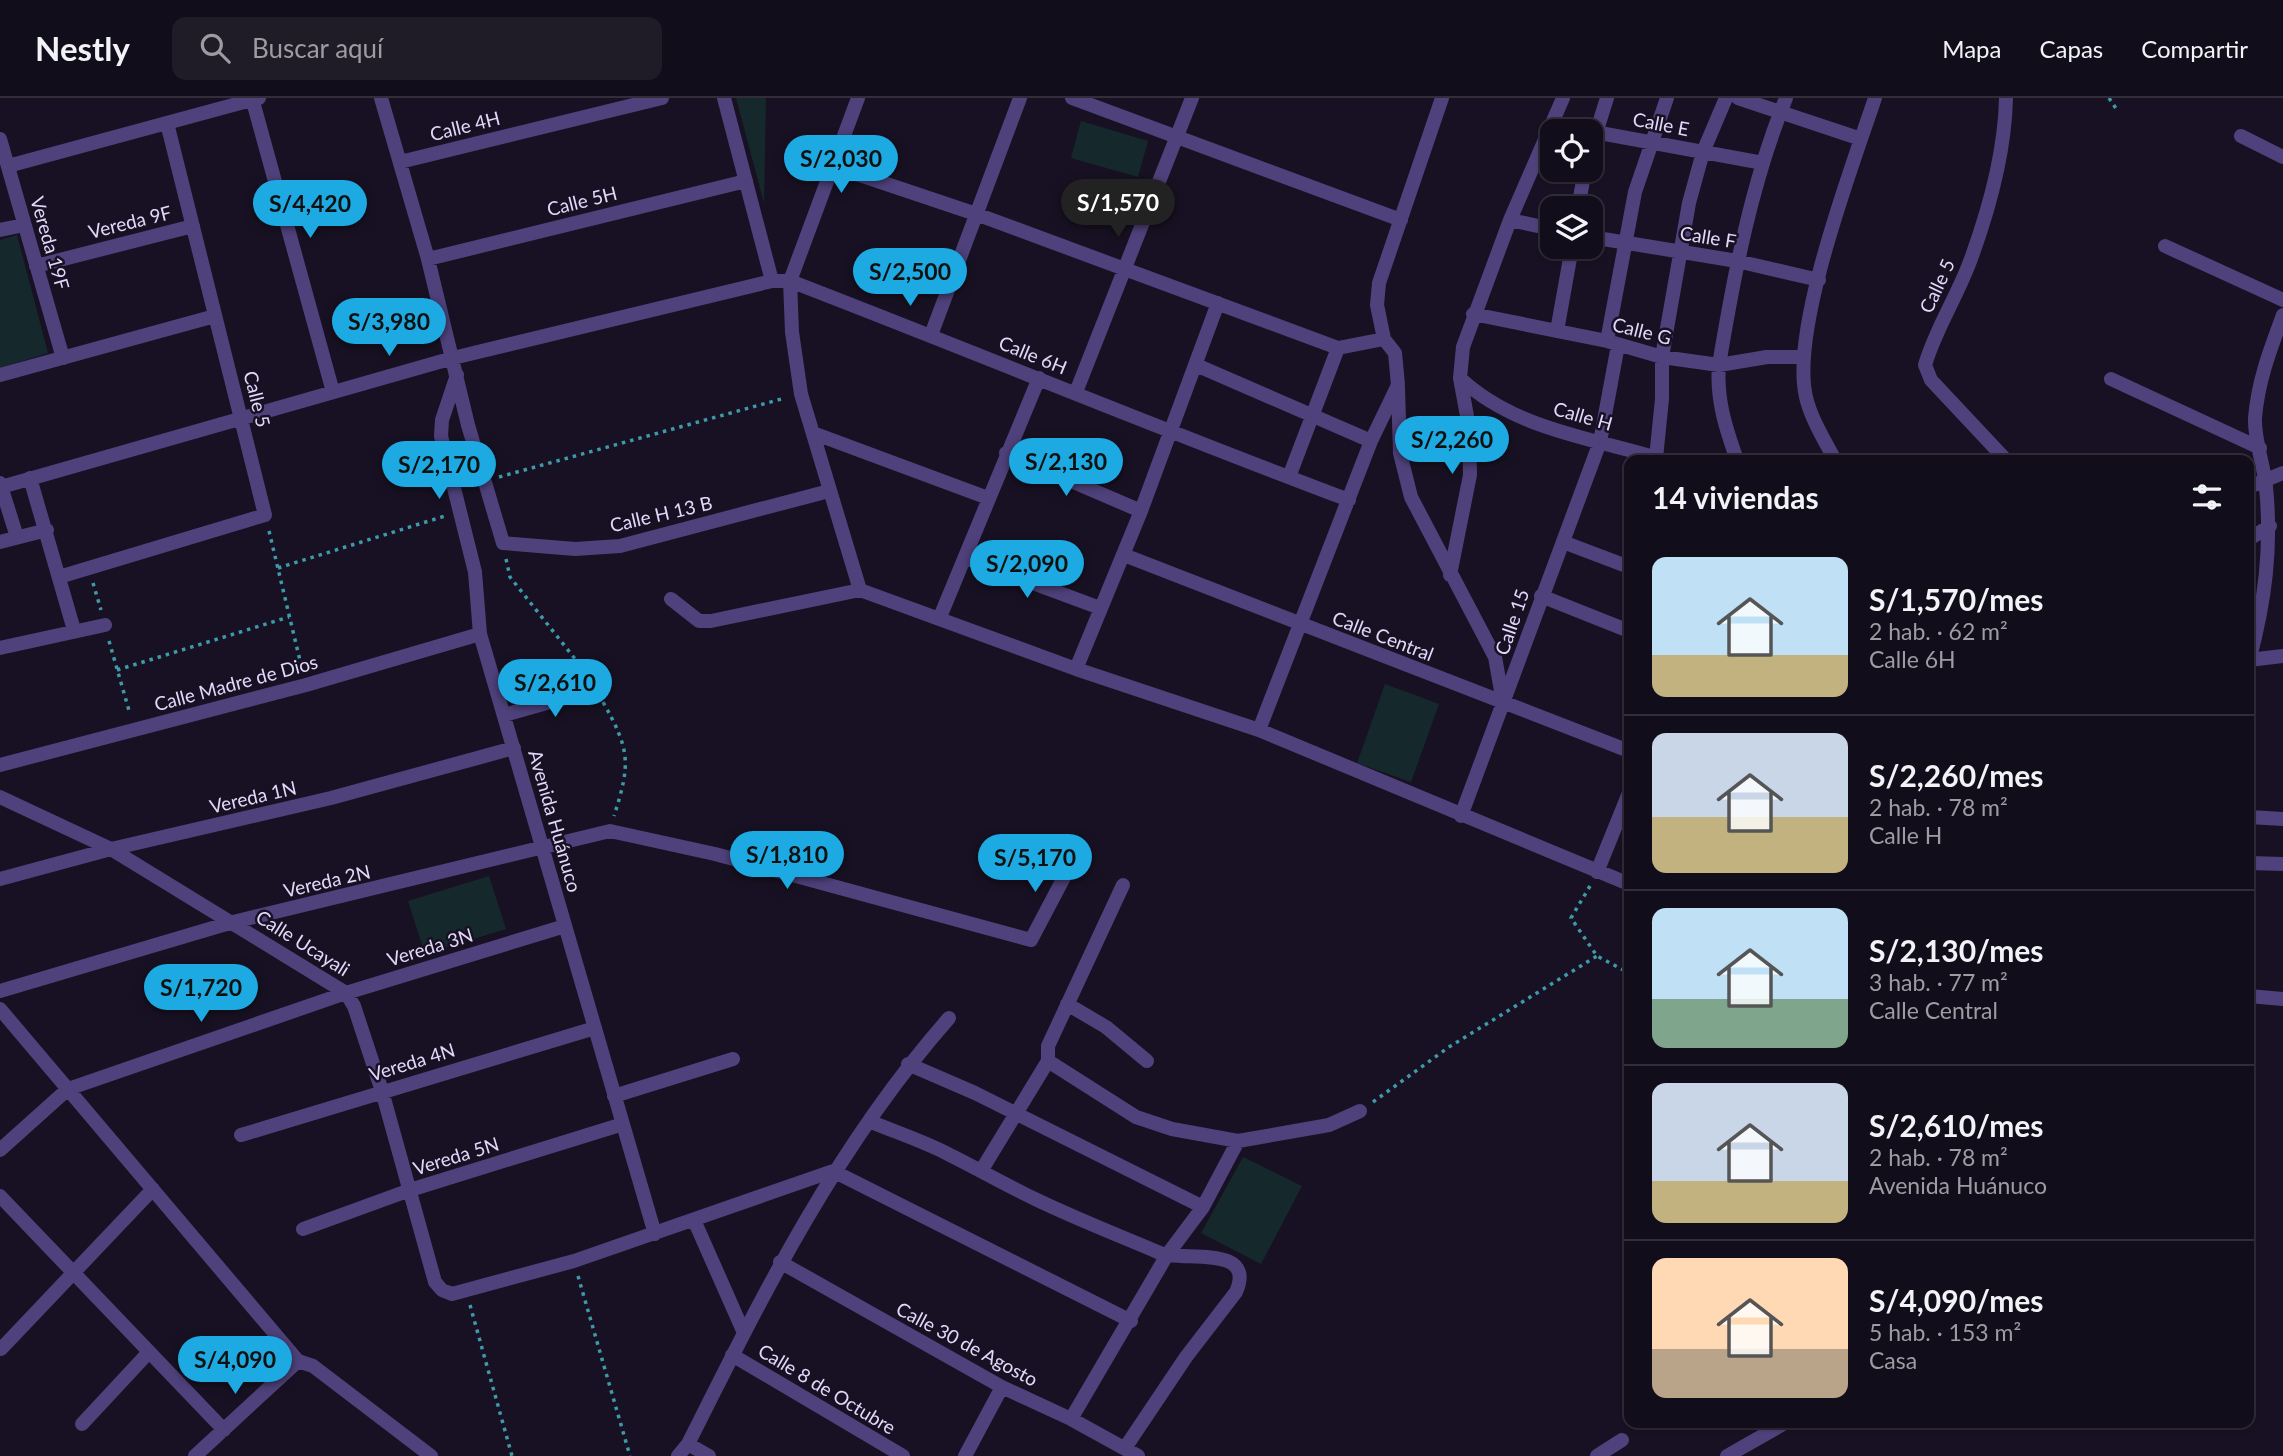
<!DOCTYPE html>
<html lang="es">
<head>
<meta charset="utf-8">
<style>
	:root { --surface:#120d1a; --page:#1f1b27; --text:#f1f3f6; --muted:#9c9ca2; --line:#312d39; --accent:#1da9e1 }
	body { margin:0; font-family:Lato,sans-serif; background:var(--page); color:var(--text); height:100vh; display:flex; flex-direction:column; font-size:26px; white-space:nowrap }
	* { box-sizing:border-box; margin:0 }
	p { font-size:23px; color:var(--muted) }
	.icon { flex:none; width:38px; height:38px; fill:none; stroke:currentColor; stroke-width:2; stroke-linecap:round; stroke-linejoin:round }
	.map { position:relative; flex:1; overflow:hidden }
	.side { position:absolute; left:1624px; top:357px; width:630px; height:973px; display:flex; flex-direction:column; background:var(--surface); border-radius:14px; box-shadow:0 2px 5px #0004,0 0 0 2px var(--line) }
	.side>* { flex:none }
	.buttons { position:absolute; left:1540px; top:21px; display:grid; gap:14px }
	.buttons a { display:grid; place-items:center; width:63px; height:63px; border-radius:14px; background:var(--surface); box-shadow:0 2px 5px #0004,0 0 0 2px var(--line); font-size:35px }
	.price { position:absolute; translate:-50% -60px; padding:0 16px; border-radius:24px; background:var(--accent); color:#111; font-size:23px; line-height:46px; filter:drop-shadow(0 2px 4px #0008) }
	.price::after { content:''; position:absolute; left:50%; top:42px; width:21px; height:16px; margin-left:-10px; background:inherit; clip-path:polygon(0 0,100% 0,50% 100%) }
	.price.on { background:#222; color:#fff }
	ul { padding:0; list-style:none }
	li { display:flex; align-items:center; gap:21px; height:175px; padding:0 28px }
	li+li { border-top:2px solid var(--line) }
	li span { display:grid; place-items:center; flex:none; width:196px; height:140px; border-radius:14px; color:#555 }
	li>.icon { margin-inline-start:auto }
	span .icon { width:84px; height:84px; fill:#fffc; stroke-width:1 }
	li b { font-size:30px }
	h2 { display:flex; justify-content:space-between; align-items:center; height:84px; padding:0 28px; font-size:30px }
	header { display:flex; align-items:center; gap:42px; box-sizing:border-box; height:98px; padding:0 35px; background:var(--surface); border-bottom:2px solid var(--line) }
	header strong { font-size:33px }
	nav { display:flex; gap:38px; margin-inline-start:auto; font-size:24px }
	.search { width:490px; height:63px; background:var(--page); display:flex; align-items:center; gap:18px; box-sizing:border-box; padding:0 24px; border-radius:14px; color:var(--muted); font-size:26px }
	.map>svg:first-child { display:block }
	.green { fill:#15292c }
	.lines { fill:none; stroke-linecap:round; stroke-linejoin:round }
	.path { stroke:#3e9aa8; stroke-width:3.5; stroke-dasharray:3.5 5; stroke-linecap:butt }
	.minor { stroke:#4f427c; stroke-width:14 }
	.labels { text-anchor:middle; stroke-width:5; stroke-linejoin:round; paint-order:stroke }
	.street-label { font-size:19px; fill:#e2d8fa; stroke:#181123 }
</style>
</head>
<body>
<header>
<strong>Nestly</strong>
<div class="search"><svg class="icon" aria-label="search" viewBox="0 0 24 24"><circle cx="10" cy="10" r="6"/><path d="M15 15l6 6"/></svg>Buscar aquí</div>
<nav><a>Mapa</a><a>Capas</a><a>Compartir</a></nav>
</header>
<div class="map">
<svg width="2283" height="1358" viewBox="0 0 2283 1358">
	<rect width="100%" height="100%" fill="#181123"/>
	<path class="green" d="M736,0H766L764,105Z
		M1081,23L1148,43L1138,79L1071,60Z
		M17,137L48,255L0,270V142Z
		M1385,586L1439,606L1411,684L1357,665Z
		M489,778L506,831L425,856L408,803Z
		M1243,1059L1302,1088L1261,1166L1201,1135Z"/>
	<g class="lines">
		<path class="path" d="M2109,0L2117,12
			M499,379L785,300
			M269,433L302,571
			M506,461L510,479L587,576
			M278,470L445,418
			M93,485L101,512
			M109,543L130,616
			M117,572L289,519
			M603,604C630,652 631,665 614,718
			M1590,788L1571,820L1597,858L1629,875
			M1373,1004L1449,949L1597,858
			M578,1178L630,1358
			M470,1207L512,1358"/>
		<path class="minor" d="M252,0L333,294
			M381,0L428,161L468,327L503,445L575,451L620,448L829,393
			M724,0L772,183
			M858,0L790,183L792,234L801,296L860,492
			M1072,0L1401,122
			M1738,0L1861,41
			M2006,0C2005,53 1990,108 1972,158C1959,196 1936,229 1925,267L1931,282L2006,362
			M1551,26L1763,65
			M2241,38L2283,59
			M0,41L63,260
			M1591,51L1607,0
			M400,64L662,0
			M8,68L259,0
			M833,68L976,116L1338,250L1384,241
			M1578,110L1585,72
			M1510,122L1552,131
			M0,132L24,127
			M1591,139L1737,163L1819,182
			M2165,148L2283,202
			M428,161L746,83
			M36,168L193,128
			M1473,216L1607,243L1662,259L1719,267L1767,259H1803
			M1557,233L1572,149
			M931,237L1020,0
			M1607,243L1635,94L1667,0
			M1196,267L1371,343
			M0,277L215,218
			M457,277L442,322L441,338L475,474L480,536L655,1136
			M1460,280C1515,332 1594,340 1664,362
			M2111,281L2260,350
			M1398,290L1400,355L1411,399L1495,559L1503,604
			M1076,294L1192,0
			M813,335L988,400
			M1006,355L1141,413
			M1656,360L1662,301V259L1689,105L1703,54L1726,0
			M1737,362C1726,331 1716,301 1719,267C1734,177 1751,86 1786,0
			M1835,362C1825,343 1811,321 1806,299C1790,232 1852,69 1875,0
			M1289,379L1338,250
			M30,380L74,532
			M0,385L17,439
			M1,389L453,260L772,183H790C977,255 1162,332 1349,402
			M2249,389L2283,375
			M2249,441L2270,428
			M0,444L47,432
			M1563,444L1629,469
			M1124,457L1629,653
			M966,460L1100,510
			M1450,477L1470,377L1469,329L1460,280L1463,249L1510,122L1563,0
			M59,479L265,417L167,25
			M1541,498L1629,533
			M671,501L699,523H711L860,492L1076,571L1259,632L1629,786
			M940,519L1039,280
			M0,550L105,527
			M2249,562L2283,558
			M2249,563C2265,504 2272,450 2266,389C2264,367 2254,342 2255,320C2258,283 2270,252 2283,217
			M1076,571L1141,413L1218,205
			M504,617L596,591
			M1259,632L1371,343L1398,287L1395,255L1384,241L1377,207L1379,185L1442,0
			M0,667L306,587L480,536
			M0,699L111,751L346,895L354,908L382,993L435,1184L442,1192L452,1196L574,1163L833,1073L1131,1223
			M1461,718L1600,344L1618,247
			M2249,719L2283,721
			M2249,765L2283,766
			M1597,774L1629,695
			M0,781L111,751L331,700L514,650
			M0,893L233,824L610,733L715,756L1031,842L1071,766
			M2249,898L2283,901
			M1067,906L1106,929L1147,963
			M0,911L298,1263L313,1268L431,1358
			M1048,963L1136,1019L1172,1031L1238,1043L1329,1027L1360,1013
			M908,966L975,995L1203,1109
			M614,998L733,961
			M869,1023C895,1034 923,1043 948,1056C976,1070 1004,1086 1033,1100C1074,1120 1118,1137 1160,1155C1182,1164 1257,1146 1236,1194L1186,1259L1125,1350
			M241,1037L595,930
			M0,1052L68,991L346,895L565,828
			M981,1073L1048,963V948L1123,787
			M0,1098L224,1332
			M694,1122L744,1235
			M303,1131L410,1092L623,1026
			M780,1164L1002,1289L1071,1321L1138,1358
			M1,1251L153,1091
			M732,1257L903,1358
			M1071,1321L1167,1157L1203,1109L1238,1043
			M82,1326L149,1254
			M688,1346L709,1358
			M195,1358L298,1263
			M678,1358L688,1346C763,1196 837,1047 949,920
			M965,1358L1002,1289
			M1597,1358L1622,1342
			M1727,1358L1785,1325"/>
	</g>
	<g class="labels">
		<g class="street-label">
			<text transform="translate(1661 26) rotate(11)" y="7">Calle E</text>
			<text transform="translate(465 28) rotate(-14)" y="7">Calle 4H</text>
			<text transform="translate(582 103) rotate(-14)" y="7">Calle 5H</text>
			<text transform="translate(130 124) rotate(-14)" y="7">Vereda 9F</text>
			<text transform="translate(1708 139) rotate(9)" y="7">Calle F</text>
			<text transform="translate(50 145) rotate(74)" y="7">Vereda 19F</text>
			<text transform="translate(1937 188) rotate(-65)" y="7">Calle 5</text>
			<text transform="translate(1642 233) rotate(14)" y="7">Calle G</text>
			<text transform="translate(1033 257) rotate(22)" y="7">Calle 6H</text>
			<text transform="translate(257 301) rotate(76)" y="7">Calle 5</text>
			<text transform="translate(1583 318) rotate(16)" y="7">Calle H</text>
			<text transform="translate(661 416) rotate(-13)" y="7">Calle H 13 B</text>
			<text transform="translate(1512 524) rotate(-71)" y="7">Calle 15</text>
			<text transform="translate(1383 538) rotate(21)" y="7">Calle Central</text>
			<text transform="translate(236 585) rotate(-15)" y="7">Calle Madre de Dios</text>
			<text transform="translate(253 699) rotate(-13)" y="7">Vereda 1N</text>
			<text transform="translate(555 723) rotate(74)" y="7">Avenida Huánuco</text>
			<text transform="translate(327 783) rotate(-13)" y="7">Vereda 2N</text>
			<text transform="translate(303 845) rotate(32)" y="7">Calle Ucayali</text>
			<text transform="translate(430 849) rotate(-17)" y="7">Vereda 3N</text>
			<text transform="translate(412 964) rotate(-17)" y="7">Vereda 4N</text>
			<text transform="translate(456 1058) rotate(-17)" y="7">Vereda 5N</text>
			<text transform="translate(967 1246) rotate(28)" y="7">Calle 30 de Agosto</text>
			<text transform="translate(827 1291) rotate(31)" y="7">Calle 8 de Octubre</text>
		</g>
	</g>
</svg>
<div class="buttons">
<a><svg class="icon" aria-label="locate" viewBox="0 0 24 24"><circle cx="12" cy="12" r="6"/><path d="M12 2v4M12 18v4M2 12h4M18 12h4"/></svg></a>
<a><svg class="icon" aria-label="layers" viewBox="0 0 24 24"><path d="M12 4l9 5-9 5-9-5zM3 14l9 5 9-5"/></svg></a>
</div>
<b class="price" style="left:841px;top:97px">S/2,030</b>
<b class="price on" style="left:1118px;top:141px">S/1,570</b>
<b class="price" style="left:310px;top:142px">S/4,420</b>
<b class="price" style="left:910px;top:210px">S/2,500</b>
<b class="price" style="left:389px;top:260px">S/3,980</b>
<b class="price" style="left:1452px;top:378px">S/2,260</b>
<b class="price" style="left:1066px;top:400px">S/2,130</b>
<b class="price" style="left:439px;top:403px">S/2,170</b>
<b class="price" style="left:1027px;top:502px">S/2,090</b>
<b class="price" style="left:555px;top:621px">S/2,610</b>
<b class="price" style="left:787px;top:793px">S/1,810</b>
<b class="price" style="left:1035px;top:796px">S/5,170</b>
<b class="price" style="left:201px;top:926px">S/1,720</b>
<b class="price" style="left:235px;top:1298px">S/4,090</b>
<section class="side">
<h2>14 viviendas<svg class="icon" aria-label="filters" viewBox="0 0 24 24"><path d="M4 7h16M4 17h16"/><circle cx="9" cy="7" r="2"/><circle cx="15" cy="17" r="2"/></svg></h2>
<ul>
<li><span style="background:linear-gradient(#bfe0f5 70%,#c2b280 0)"><svg class="icon" aria-label="home" viewBox="0 0 24 24"><path d="M3 11l9-7 9 7M6 9v11h12V9"/></svg></span><div><b>S/1,570/mes</b><p>2 hab. · 62 m²</p><p>Calle 6H</p></div></li>
<li><span style="background:linear-gradient(#c9d6e8 60%,#c2b280 0)"><svg class="icon" aria-label="home" viewBox="0 0 24 24"><path d="M3 11l9-7 9 7M6 9v11h12V9"/></svg></span><div><b>S/2,260/mes</b><p>2 hab. · 78 m²</p><p>Calle H</p></div></li>
<li><span style="background:linear-gradient(#bfe0f5 65%,#7fa58c 0)"><svg class="icon" aria-label="home" viewBox="0 0 24 24"><path d="M3 11l9-7 9 7M6 9v11h12V9"/></svg></span><div><b>S/2,130/mes</b><p>3 hab. · 77 m²</p><p>Calle Central</p></div></li>
<li><span style="background:linear-gradient(#c9d6e8 70%,#c2b280 0)"><svg class="icon" aria-label="home" viewBox="0 0 24 24"><path d="M3 11l9-7 9 7M6 9v11h12V9"/></svg></span><div><b>S/2,610/mes</b><p>2 hab. · 78 m²</p><p>Avenida Huánuco</p></div></li>
<li><span style="background:linear-gradient(#ffd9b3 65%,#b9a48a 0)"><svg class="icon" aria-label="home" viewBox="0 0 24 24"><path d="M3 11l9-7 9 7M6 9v11h12V9"/></svg></span><div><b>S/4,090/mes</b><p>5 hab. · 153 m²</p><p>Casa</p></div></li>
</ul>
</section>
</div>
</body>
</html>
